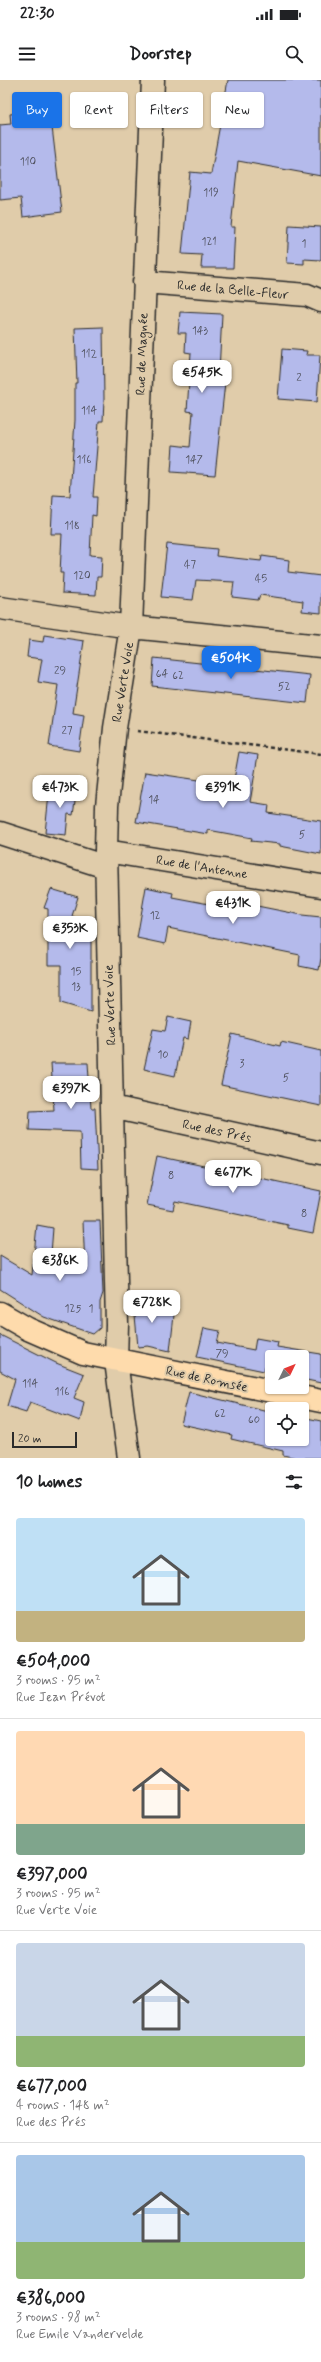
<!DOCTYPE html>
<html lang="en">
<head>
<meta charset="utf-8">
<style>
	:root { --surface:#fff; --page:#f6f6f6; --text:#202124; --muted:#757577; --line:#e0e0e0; --accent:#1a73e8 }
	body { margin:0; font-family:Mynerve,sans-serif; background:var(--page); color:var(--text); height:100vh; display:flex; flex-direction:column; font-size:15px; white-space:nowrap }
	* { box-sizing:border-box; margin:0 }
	p { font-size:13px; color:var(--muted) }
	.icon { flex:none; width:22px; height:22px; fill:none; stroke:currentColor; stroke-width:2; stroke-linecap:round; stroke-linejoin:round }
	.map { position:relative; height:1378px; overflow:hidden }
	.side { display:flex; flex-direction:column; background:var(--surface); flex:1 }
	.side>* { flex:none }
	.guide { position:absolute; left:12px; top:12px; width:297px; height:36px; display:flex; gap:8px }
	.needle { width:26px; rotate:47deg }
	.tools { position:absolute; left:265px; top:1270px; display:grid; gap:8px }
	.tools a { display:grid; place-items:center; width:44px; height:44px; border-radius:4px; background:var(--surface); box-shadow:0 1px 3px #0004; font-size:20px }
	.scale { position:absolute; left:12px; bottom:10px; width:65px; box-sizing:border-box; padding-left:4px; border:2px solid #2b2b2b; border-top:0; font-size:11px; line-height:14px; white-space:nowrap; color:#2b2b2b; -webkit-text-stroke:3px #e0ccaa; paint-order:stroke }
	.price { position:absolute; translate:-50% -34px; padding:0 9px; border-radius:8px; background:#fff; color:#222; font-size:13px; line-height:26px; filter:drop-shadow(0 1px 2px #0008) }
	.price::after { content:''; position:absolute; left:50%; top:24px; width:12px; height:9px; margin-left:-6px; background:inherit; clip-path:polygon(0 0,100% 0,50% 100%) }
	.price.active { background:var(--accent); color:#fff }
	ul { padding:0; list-style:none }
	li { display:grid; align-content:center; gap:8px; height:212px; padding:0 16px }
	li+li { border-top:1px solid var(--line) }
	li span { display:grid; place-items:center; height:124px; border-radius:4px; color:#555 }
	li>.icon { margin-inline-start:auto }
	span .icon { width:72px; height:72px; fill:#fffc; stroke-width:1 }
	li b { font-size:17px }
	h2 { display:flex; justify-content:space-between; align-items:center; height:48px; padding:0 16px; font-size:17px }
	.pill { padding:0 14px; border-radius:4px; background:var(--surface); box-shadow:0 1px 3px #0004; font-size:14px; line-height:36px }
	.pill.active { background:var(--accent); color:#fff }
	.status { display:flex; justify-content:space-between; align-items:center; height:28px; padding:0 20px; background:var(--surface); direction:ltr }
	.status svg { height:11px; fill:currentColor }
	header { display:flex; justify-content:space-between; align-items:center; height:52px; padding:0 16px; background:var(--surface); font-size:18px; font-weight:700 }
	.map>svg:first-child { display:block }
	.building { fill:#b4baeb; stroke:#2b2b2b }
	.lines { fill:none; stroke-linecap:round; stroke-linejoin:round }
	.minor-casing { stroke:#2b2b2b; stroke-width:25 }
	.major-casing { stroke:#2b2b2b; stroke-width:25 }
	.path { stroke:#2b2b2b; stroke-width:2.5; stroke-dasharray:4 3; stroke-linecap:butt }
	.minor { stroke:#e0ccaa; stroke-width:22 }
	.major { stroke:#fedbac; stroke-width:22 }
	.labels { text-anchor:middle; stroke-width:4; stroke-linejoin:round; paint-order:stroke }
	.number-label { font-size:11px; fill:#4d4f5b }
	.street-label { font-size:13px; fill:#2b2b2b; stroke:#e0ccaa }
</style>
</head>
<body>
<div class="status"><b>22:30</b><svg viewBox="0 0 49 12"><path d="M0 12V9h3v3zM5 12V6h3v6zM10 12V3h3v9zM15 12V0h3v12zM26 1h20v11H26zM47 4h2v5h-2z"/></svg></div>
<header><svg class="icon" aria-label="menu" viewBox="0 0 24 24"><path d="M4 6h16M4 12h16M4 18h16"/></svg>Doorstep<svg class="icon" aria-label="search" viewBox="0 0 24 24"><circle cx="10" cy="10" r="6"/><path d="M15 15l6 6"/></svg></header>
<div class="map">
<svg width="321" height="1378" viewBox="0 0 321 1378">
	<rect width="100%" height="100%" fill="#e0ccaa"/>
	<filter id="ink" filterUnits="userSpaceOnUse"><feTurbulence type="fractalNoise" baseFrequency=".025" numOctaves="2"/><feDisplacementMap in="SourceGraphic" scale="8" xChannelSelector="R" yChannelSelector="G"/><feConvolveMatrix kernelMatrix="1 2 1 2 8 2 1 2 1" color-interpolation-filters="sRGB"/></filter>
	<g filter="url(#ink)">
		<path class="building" d="M228,0H321V96L238,81L231,147H235L233,188H201L202,175L182,174L190,92L211,94Z
			M50,30L62,132L23,137L21,118L0,120V45L11,44L10,34Z
			M289,145L321,147V180L304,179V184L287,183Z
			M180,232L222,234L219,292L226,293L215,395L171,392L173,365L190,367L193,332L187,331L191,273L185,272L186,253H178Z
			M103,247L104,319L103,341H99L93,417H97L96,436L92,435L90,475L102,476L101,497H97L96,515L62,513L63,493H60L62,454H51L53,415L70,416L75,340V303H77L75,248Z
			M282,269L307,271L306,275H320L317,322L278,319Z
			M167,464L217,469L216,476L261,481L262,476L289,480L288,492L321,496V533L302,531L303,521L260,515L258,520L232,517L234,502L196,500L193,520L161,517Z
			M44,555L84,561L73,633L84,635L79,671L49,666L58,605L38,602L42,579L27,577L29,560L43,562Z
			M154,578L310,595L307,623L152,606Z
			M239,672L258,675L250,722L269,725L268,733L321,741V774L280,766V764L251,761L252,758L208,750V754L136,742L145,692L233,705Z
			M50,704L77,708L73,735L68,734L66,755L45,753Z
			M146,807L173,813L172,817L225,827L227,820L302,835L321,837V878L319,890L299,886L300,875L168,848L165,864L137,858Z
			M51,809L78,817L72,836L81,840V852H91V932L61,923V885H48V829L44,828Z
			M168,937L191,942L188,959L183,958L175,996L144,989L153,949L165,951Z
			M232,954L280,966L281,962L321,971V1026L221,1005Z
			M51,983H88L91,1028H95L98,1089L81,1088L80,1052L29,1050L30,1031L54,1030Z
			M157,1076L321,1111L313,1153L288,1148V1145L175,1121L173,1130L147,1125Z
			M83,1141H100L103,1213L100,1222V1248L93,1254L44,1237L0,1209V1176L32,1195L37,1145L53,1148L50,1187L85,1189Z
			M133,1215H150V1226L174,1235L170,1271L148,1266L138,1267Z
			M204,1248L220,1251L217,1263L254,1270L256,1258L278,1262L277,1267L321,1274V1303L302,1299V1277H272V1287L265,1286L264,1291L197,1277Z
			M0,1255L56,1283L84,1294L74,1318L84,1322L80,1341L30,1322L26,1332L7,1326L15,1299L0,1291Z
			M189,1312L272,1332V1359H302V1337L321,1341V1378H297L283,1375V1371L231,1359L232,1355L181,1344Z"/>
		<g class="lines">
			<defs>
				<path id="minor" d="M144,202L307,215L321,221
					M0,528L131,547L321,566
					M0,753L106,787
					M106,771L321,806
					M112,1027L321,1073
					M129,1378L116,1281L117,1244L106,771L107,726L115,648L131,547L153,0"/>
				<path id="major" d="M0,1233L28,1249L83,1273L321,1321"/>
			</defs>
			<use href="#minor" class="minor-casing"/>
			<use href="#major" class="major-casing"/>
			<path class="path" d="M137,651L321,674"/>
			<use href="#minor" class="minor"/>
			<use href="#major" class="major"/>
		</g>
	</g>
	<g class="labels">
		<g class="number-label">
			<text x="28" y="85">110</text>
			<text x="211" y="116">119</text>
			<text x="209" y="165">121</text>
			<text x="304" y="167">1</text>
			<text x="200" y="254">143</text>
			<text x="89" y="277">112</text>
			<text x="299" y="301">2</text>
			<text x="89" y="334">114</text>
			<text x="84" y="383">116</text>
			<text x="194" y="383">147</text>
			<text x="72" y="449">118</text>
			<text x="190" y="488">47</text>
			<text x="82" y="499">120</text>
			<text x="261" y="502">45</text>
			<text x="60" y="594">29</text>
			<text x="162" y="597">64</text>
			<text x="178" y="599">62</text>
			<text x="284" y="610">52</text>
			<text x="67" y="654">27</text>
			<text x="154" y="723">14</text>
			<text x="302" y="758">5</text>
			<text x="155" y="839">12</text>
			<text x="76" y="895">15</text>
			<text x="76" y="910">13</text>
			<text x="163" y="978">10</text>
			<text x="242" y="987">3</text>
			<text x="286" y="1001">5</text>
			<text x="171" y="1099">8</text>
			<text x="304" y="1137">8</text>
			<text x="73" y="1232">125</text>
			<text x="91" y="1232">1</text>
			<text x="222" y="1277">79</text>
			<text x="30" y="1307">114</text>
			<text x="62" y="1315">116</text>
			<text x="220" y="1337">62</text>
			<text x="254" y="1343">60</text>
		</g>
		<g class="street-label">
			<text transform="translate(233 209) rotate(5)" y="5">Rue de la Belle-Fleur</text>
			<text transform="translate(141 274) rotate(-88)" y="5">Rue de Magnée</text>
			<text transform="translate(122 602) rotate(-81)" y="5">Rue Verte Voie</text>
			<text transform="translate(202 786) rotate(9)" y="5">Rue de l'Antenne</text>
			<text transform="translate(109 925) rotate(-92)" y="5">Rue Verte Voie</text>
			<text transform="translate(217 1050) rotate(12)" y="5">Rue des Prés</text>
			<text transform="translate(207 1298) rotate(12)" y="5">Rue de Romsée</text>
		</g>
	</g>
</svg>
<div class="tools">
<a><svg class="needle" viewBox="-14 -14 28 28"><path d="M0-13l5 13h-10z" fill="#e53935"/><path d="M0 13l5-13h-10z" fill="#757577"/></svg></a>
<a><svg class="icon" aria-label="locate" viewBox="0 0 24 24"><circle cx="12" cy="12" r="6"/><path d="M12 2v4M12 18v4M2 12h4M18 12h4"/></svg></a>
</div>
<div class="scale">20 m</div>
<b class="price" style="left:202px;top:314px">€545K</b>
<b class="price active" style="left:231px;top:600px">€504K</b>
<b class="price" style="left:60px;top:729px">€473K</b>
<b class="price" style="left:223px;top:729px">€391K</b>
<b class="price" style="left:233px;top:845px">€431K</b>
<b class="price" style="left:70px;top:870px">€353K</b>
<b class="price" style="left:71px;top:1030px">€397K</b>
<b class="price" style="left:233px;top:1114px">€677K</b>
<b class="price" style="left:60px;top:1202px">€386K</b>
<b class="price" style="left:152px;top:1244px">€728K</b>
<div class="guide">
<a class="pill active">Buy</a>
<a class="pill">Rent</a>
<a class="pill">Filters</a>
<a class="pill">New</a>
</div>
</div>
<section class="side">
<h2>10 homes<svg class="icon" aria-label="filters" viewBox="0 0 24 24"><path d="M4 7h16M4 17h16"/><circle cx="9" cy="7" r="2"/><circle cx="15" cy="17" r="2"/></svg></h2>
<ul>
<li><span style="background:linear-gradient(#bfe0f5 75%,#c2b280 0)"><svg class="icon" aria-label="home" viewBox="0 0 24 24"><path d="M3 11l9-7 9 7M6 9v11h12V9"/></svg></span><div><b>€504,000</b><p>3 rooms · 95 m²</p><p>Rue Jean Prévot</p></div></li>
<li><span style="background:linear-gradient(#ffd9b3 75%,#7fa58c 0)"><svg class="icon" aria-label="home" viewBox="0 0 24 24"><path d="M3 11l9-7 9 7M6 9v11h12V9"/></svg></span><div><b>€397,000</b><p>3 rooms · 95 m²</p><p>Rue Verte Voie</p></div></li>
<li><span style="background:linear-gradient(#c9d6e8 75%,#8fb573 0)"><svg class="icon" aria-label="home" viewBox="0 0 24 24"><path d="M3 11l9-7 9 7M6 9v11h12V9"/></svg></span><div><b>€677,000</b><p>4 rooms · 148 m²</p><p>Rue des Prés</p></div></li>
<li><span style="background:linear-gradient(#a9c7e8 70%,#8fb573 0)"><svg class="icon" aria-label="home" viewBox="0 0 24 24"><path d="M3 11l9-7 9 7M6 9v11h12V9"/></svg></span><div><b>€386,000</b><p>3 rooms · 98 m²</p><p>Rue Emile Vandervelde</p></div></li>
</ul>
</section>
</body>
</html>
